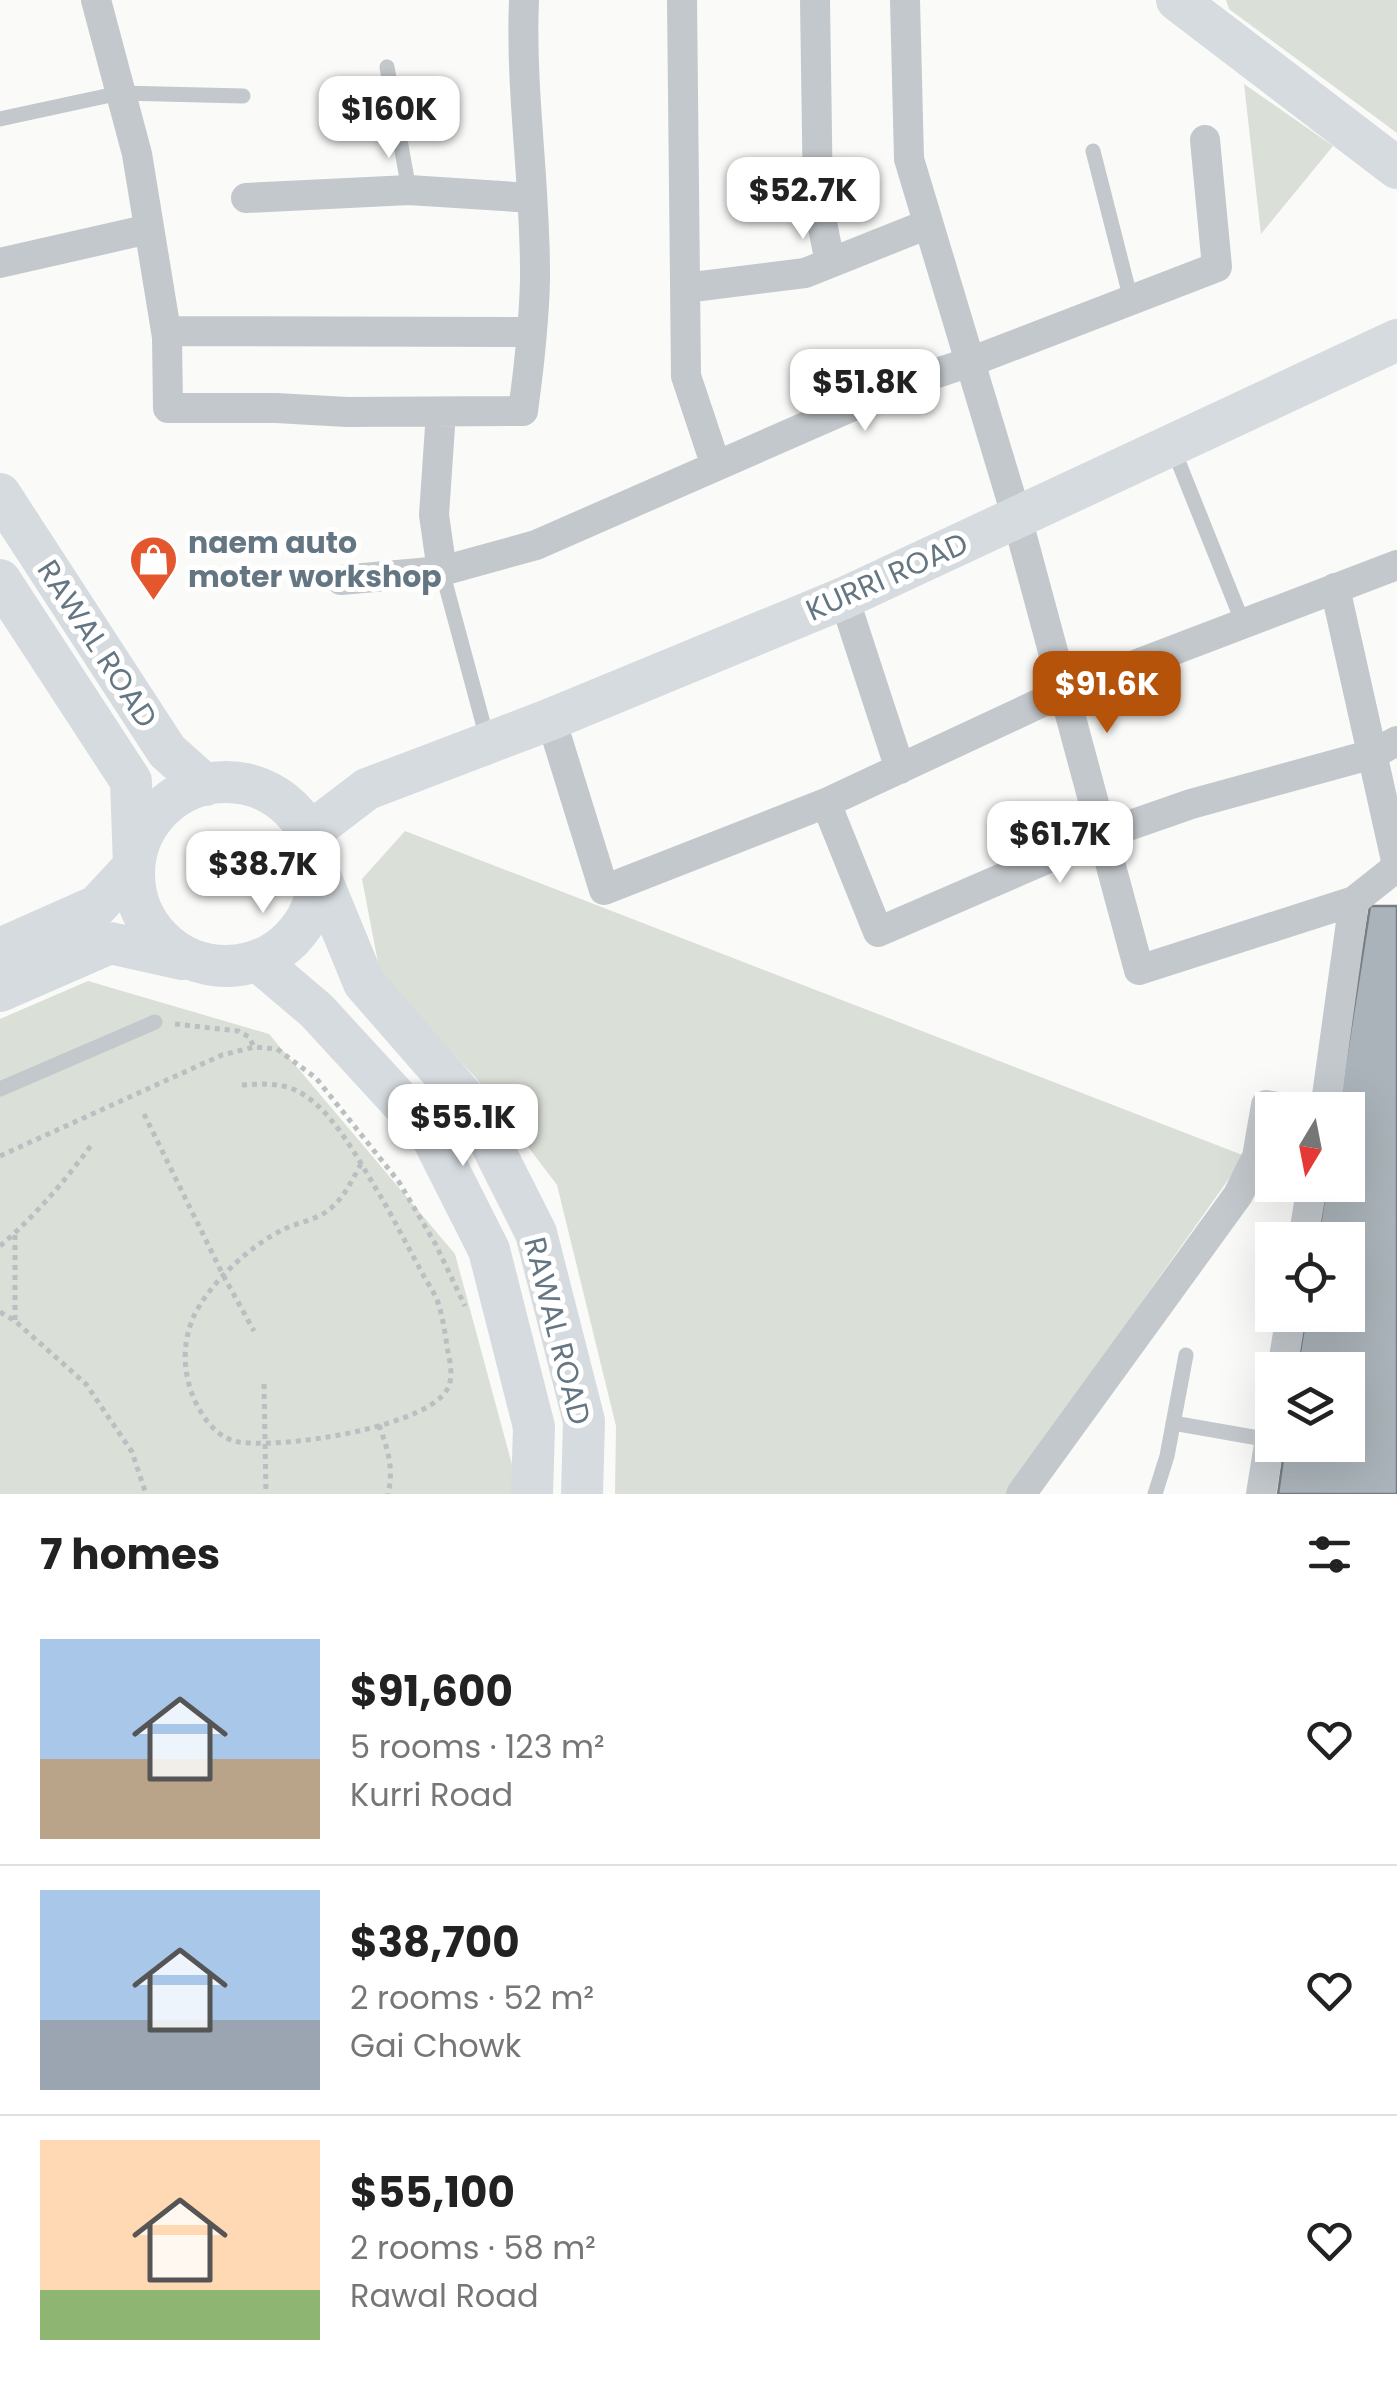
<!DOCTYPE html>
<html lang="en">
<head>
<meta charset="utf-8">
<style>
	:root { --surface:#fff; --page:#f2f2f2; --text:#222; --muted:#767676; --line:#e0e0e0; --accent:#b45309 }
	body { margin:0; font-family:Poppins,sans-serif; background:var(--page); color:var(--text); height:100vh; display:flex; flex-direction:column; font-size:38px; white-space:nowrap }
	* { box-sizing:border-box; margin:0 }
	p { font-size:32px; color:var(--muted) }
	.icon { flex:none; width:55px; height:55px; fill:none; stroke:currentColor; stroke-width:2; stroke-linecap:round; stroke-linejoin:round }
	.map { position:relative; height:1494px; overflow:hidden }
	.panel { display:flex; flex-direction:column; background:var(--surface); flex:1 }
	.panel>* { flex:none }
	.needle { width:65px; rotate:190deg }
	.controls { position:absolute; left:1255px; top:1092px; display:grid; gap:20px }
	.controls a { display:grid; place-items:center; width:110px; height:110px; border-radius:0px; background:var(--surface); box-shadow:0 10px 40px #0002; font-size:50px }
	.price { position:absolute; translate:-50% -85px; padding:0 22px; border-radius:20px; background:#fff; color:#222; font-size:32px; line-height:65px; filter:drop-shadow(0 2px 5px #0008) }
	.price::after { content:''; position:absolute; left:50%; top:60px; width:30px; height:22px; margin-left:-15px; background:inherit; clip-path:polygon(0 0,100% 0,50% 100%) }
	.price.current { background:var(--accent); color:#fff }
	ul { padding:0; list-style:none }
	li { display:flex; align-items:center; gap:30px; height:250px; padding:0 40px }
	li+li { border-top:2px solid var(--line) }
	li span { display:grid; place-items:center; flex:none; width:280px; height:200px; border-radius:0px; color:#555 }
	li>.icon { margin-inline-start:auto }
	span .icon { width:120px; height:120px; fill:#fffc; stroke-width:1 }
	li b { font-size:42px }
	h2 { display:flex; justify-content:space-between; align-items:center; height:120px; padding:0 40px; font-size:42px }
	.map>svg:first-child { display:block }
	.green { fill:#dadfd7 }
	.building { fill:#aab3b9; stroke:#777d82; stroke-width:2.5 }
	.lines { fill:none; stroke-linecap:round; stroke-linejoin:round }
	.path { stroke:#bbbfc2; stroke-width:5; stroke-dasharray:5 5; stroke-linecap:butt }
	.lane { stroke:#c3c8cc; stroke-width:15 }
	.street { stroke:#c3c8cc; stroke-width:30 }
	.secondary { stroke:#d6dbdf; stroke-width:42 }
	.labels { text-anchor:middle; stroke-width:10; stroke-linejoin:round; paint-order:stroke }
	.poi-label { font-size:30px; font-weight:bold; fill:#657683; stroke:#fff; text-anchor:start }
	.street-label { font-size:30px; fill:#657683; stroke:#fff }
</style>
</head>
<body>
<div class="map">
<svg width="1397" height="1494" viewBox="0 0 1397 1494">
	<rect width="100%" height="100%" fill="#fafaf8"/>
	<path class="green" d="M1226,0H1397V133L1229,9Z
		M1244,84L1333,146L1261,234Z
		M405,831L1245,1156L1006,1494H615L616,1426L557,1185L476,1078L381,978L362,879Z
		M88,981L269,1034L455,1254L514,1472L512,1494H0V1019Z"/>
	<path class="building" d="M1370,906H1397V1494H1278L1285,1445H1348V1370H1297L1306,1315H1348V1240H1318L1326,1185H1348V1110H1338Z"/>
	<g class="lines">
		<path class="path" d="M175,1024L238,1031L249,1037L254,1047
			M242,1085C257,1084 272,1083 287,1087C326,1098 355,1154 375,1187C391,1213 404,1240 419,1267C424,1278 432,1288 437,1300C443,1316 445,1334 448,1352C450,1361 452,1372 450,1382C442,1427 273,1451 234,1441C213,1435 198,1411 191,1391C183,1367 183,1342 193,1318C208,1284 251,1245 284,1229C297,1223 314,1220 326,1212C343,1200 351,1182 361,1164
			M144,1114L223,1275L254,1331
			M0,1156L222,1055L254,1047L277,1049L316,1078L399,1182L436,1245L465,1306
			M0,1246C35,1216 65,1181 92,1144
			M0,1312L15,1321L86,1384L132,1452L146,1494
			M15,1320V1233
			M264,1384L266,1494
			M379,1425C388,1450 394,1468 388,1494"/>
		<path class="lane" d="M387,67L409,190
			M0,119L120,93L243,96
			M1093,151L1131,300
			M1172,446L1243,623
			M442,571L487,738
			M0,1089L155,1022
			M1173,1423L1270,1440
			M1155,1494L1167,1456L1186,1355"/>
		<path class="street" d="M96,0L137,154L167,337L168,408H276L347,412L523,411C529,367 534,324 535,280C536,186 520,93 524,0
			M682,0L686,376L716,466
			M815,0L818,202L830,263
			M905,0L909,159L1017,518L1139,970L1354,901
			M246,198L409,190L532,198
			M0,263L149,229
			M685,288L805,273L928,224
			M166,331L532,332
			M441,412L434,515L442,571
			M341,580L442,571L536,545L901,385L970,362L1217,267L1205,140
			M1335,588L1397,865
			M844,598L900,769
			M551,719L604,890L826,803L1064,692L1397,565
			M826,803L878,932L1102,835L1191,804L1373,754L1397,741
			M1325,1110L1354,901L1397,867
			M1303,1240L1312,1185
			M1282,1370L1291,1315
			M1021,1494L1238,1195L1257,1157L1266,1105L1295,1110
			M1261,1494L1272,1425"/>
		<path class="secondary" d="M1177,0L1397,168
			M0,494L167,751L205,785
			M0,580L131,781L134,866L97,906L0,949
			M134 874a92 92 0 1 1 184 0a92 92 0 1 1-184 0Z
			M308,834L367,789L551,719L844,598L1397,340
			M318,871L364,983L473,1108L536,1233L584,1421L582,1494
			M258,961L316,1010L431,1135L489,1250L534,1427L532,1494
			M0,991L110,943L182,959"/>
	</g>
	<defs>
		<symbol id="shop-pin" viewBox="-11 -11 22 30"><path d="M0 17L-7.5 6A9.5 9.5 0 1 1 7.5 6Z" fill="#e4572e" stroke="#fff"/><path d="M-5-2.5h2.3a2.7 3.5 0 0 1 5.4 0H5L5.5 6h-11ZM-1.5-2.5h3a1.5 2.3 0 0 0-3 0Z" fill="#fff"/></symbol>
	</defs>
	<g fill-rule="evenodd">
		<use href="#shop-pin" x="126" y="532" width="55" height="75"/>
	</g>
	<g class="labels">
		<g class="poi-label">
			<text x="188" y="553">naem auto<tspan x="188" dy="34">moter workshop</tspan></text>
		</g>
		<g class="street-label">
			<text transform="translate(887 577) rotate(-24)" y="10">KURRI ROAD</text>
			<text transform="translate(97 644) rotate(57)" y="10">RAWAL ROAD</text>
			<text transform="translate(557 1331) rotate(76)" y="10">RAWAL ROAD</text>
		</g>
	</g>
</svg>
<div class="controls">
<a><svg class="needle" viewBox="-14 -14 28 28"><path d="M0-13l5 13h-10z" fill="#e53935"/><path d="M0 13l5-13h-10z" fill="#767676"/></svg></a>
<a><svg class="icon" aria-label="locate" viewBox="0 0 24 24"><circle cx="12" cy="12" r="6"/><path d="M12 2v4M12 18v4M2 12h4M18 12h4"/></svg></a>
<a><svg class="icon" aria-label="layers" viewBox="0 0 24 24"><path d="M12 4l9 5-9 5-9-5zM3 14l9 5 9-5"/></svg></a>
</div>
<b class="price" style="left:389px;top:161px">$160K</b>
<b class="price" style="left:803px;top:242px">$52.7K</b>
<b class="price" style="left:865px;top:434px">$51.8K</b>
<b class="price current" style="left:1107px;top:736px">$91.6K</b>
<b class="price" style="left:1060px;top:886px">$61.7K</b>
<b class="price" style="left:263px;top:916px">$38.7K</b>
<b class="price" style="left:463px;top:1169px">$55.1K</b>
</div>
<section class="panel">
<h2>7 homes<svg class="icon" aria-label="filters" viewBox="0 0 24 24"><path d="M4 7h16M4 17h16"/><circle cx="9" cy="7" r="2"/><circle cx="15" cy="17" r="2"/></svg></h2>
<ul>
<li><span style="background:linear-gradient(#a9c7e8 60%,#b9a48a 0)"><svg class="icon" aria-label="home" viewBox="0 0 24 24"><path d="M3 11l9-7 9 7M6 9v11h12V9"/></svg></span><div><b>$91,600</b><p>5 rooms · 123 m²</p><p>Kurri Road</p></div><svg class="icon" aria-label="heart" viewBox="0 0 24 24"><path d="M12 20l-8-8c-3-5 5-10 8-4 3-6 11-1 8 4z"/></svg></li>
<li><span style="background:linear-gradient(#a9c7e8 65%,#9aa5b1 0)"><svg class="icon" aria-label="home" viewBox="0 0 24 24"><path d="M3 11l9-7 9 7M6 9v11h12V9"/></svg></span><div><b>$38,700</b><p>2 rooms · 52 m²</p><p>Gai Chowk</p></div><svg class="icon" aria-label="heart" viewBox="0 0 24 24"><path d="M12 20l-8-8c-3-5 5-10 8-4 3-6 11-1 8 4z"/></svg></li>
<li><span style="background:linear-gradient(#ffd9b3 75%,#8fb573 0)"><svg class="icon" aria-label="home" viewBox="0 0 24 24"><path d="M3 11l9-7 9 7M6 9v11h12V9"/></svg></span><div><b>$55,100</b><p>2 rooms · 58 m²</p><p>Rawal Road</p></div><svg class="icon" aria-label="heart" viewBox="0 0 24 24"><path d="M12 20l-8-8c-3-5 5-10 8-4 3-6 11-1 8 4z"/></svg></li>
</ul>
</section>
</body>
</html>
